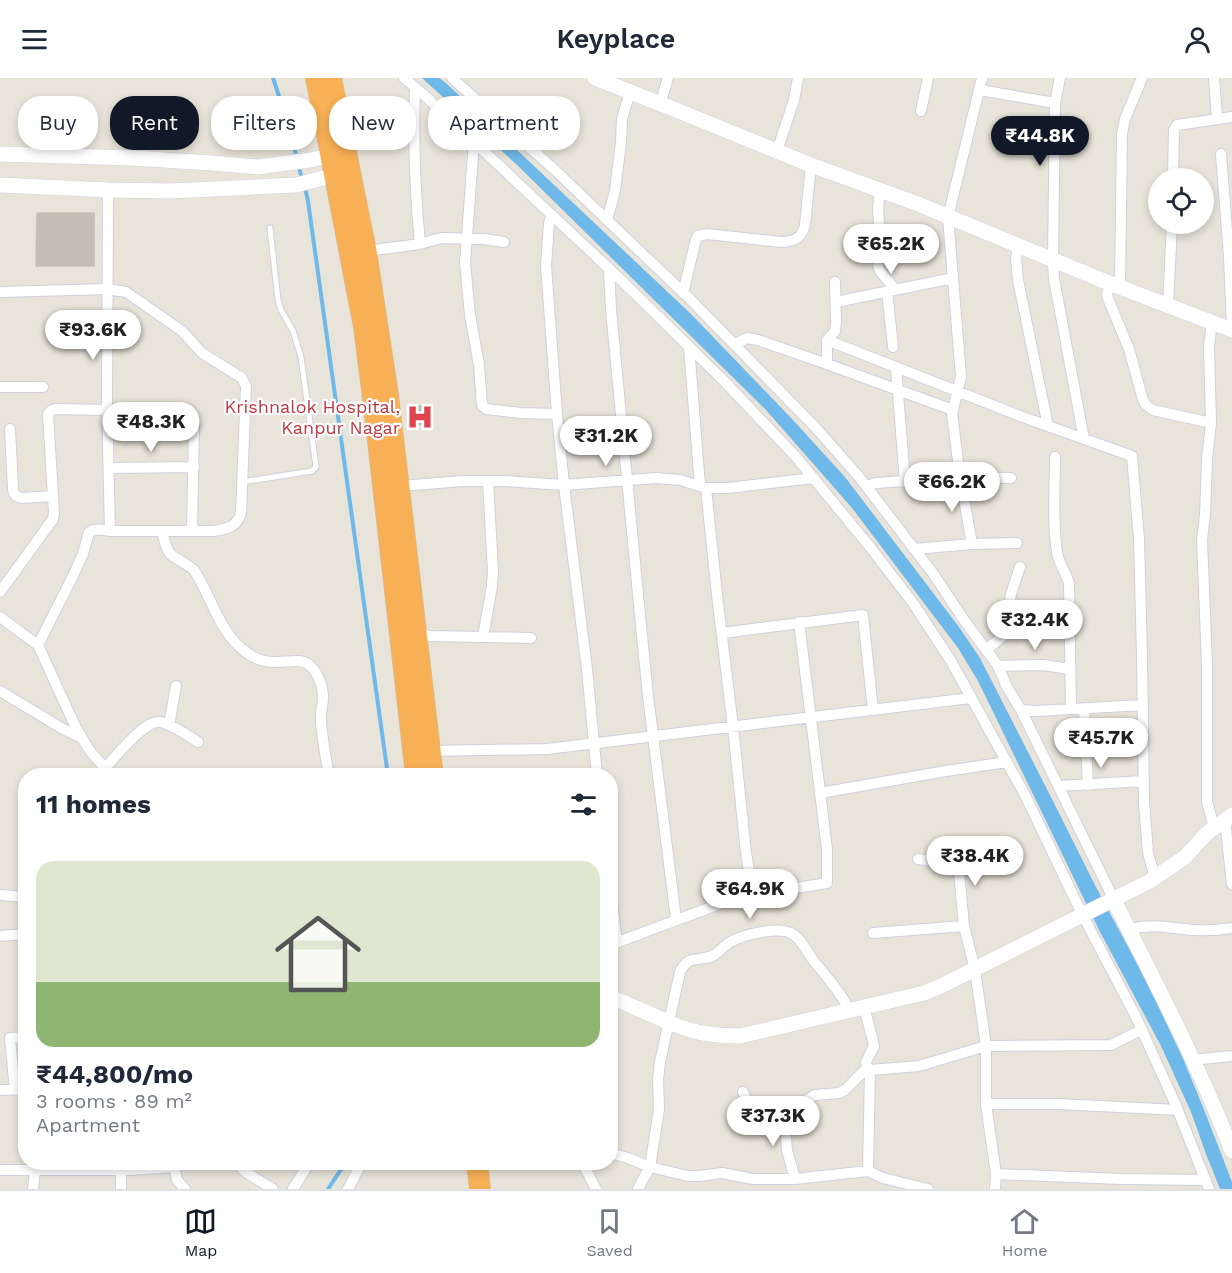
<!DOCTYPE html>
<html lang="en">
<head>
<meta charset="utf-8">
<style>
	:root { --surface:#fff; --page:#f6f6f7; --text:#1f2937; --muted:#747a83; --line:#e0e1e3; --accent:#111827 }
	body { margin:0; font-family:"Work Sans",sans-serif; background:var(--page); color:var(--text); height:100vh; display:flex; flex-direction:column; font-size:22px; white-space:nowrap }
	* { box-sizing:border-box; margin:0 }
	p { font-size:20px; color:var(--muted) }
	.icon { flex:none; width:33px; height:33px; fill:none; stroke:currentColor; stroke-width:2; stroke-linecap:round; stroke-linejoin:round }
	.map { position:relative; flex:1; overflow:hidden }
	.side { position:absolute; left:18px; top:690px; width:600px; height:402px; display:flex; flex-direction:column; background:var(--surface); border-radius:24px; box-shadow:0 3px 9px #0003 }
	.side>* { flex:none }
	.hud { position:absolute; left:18px; top:18px; width:600px; height:54px; display:flex; gap:12px }
	.controls { position:absolute; left:1148px; top:90px; display:grid; gap:12px }
	.controls a { display:grid; place-items:center; width:66px; height:66px; border-radius:50%; background:var(--surface); box-shadow:0 3px 9px #0003; font-size:30px }
	.price { position:absolute; translate:-50% -51px; padding:0 14px; border-radius:21px; background:#fff; color:#222; font-size:20px; line-height:39px; filter:drop-shadow(0 2px 3px #0008) }
	.price::after { content:''; position:absolute; left:50%; top:36px; width:18px; height:14px; margin-left:-9px; background:inherit; clip-path:polygon(0 0,100% 0,50% 100%) }
	.price.active { background:var(--accent); color:#fff }
	ul { padding:0; list-style:none }
	li { display:grid; align-content:center; gap:12px; height:318px; padding:0 18px }
	li span { display:grid; place-items:center; height:186px; border-radius:18px; color:#555 }
	li>.icon { margin-inline-start:auto }
	span .icon { width:108px; height:108px; fill:#fffc; stroke-width:1 }
	li b { font-size:26px }
	h2 { display:flex; justify-content:space-between; align-items:center; height:72px; padding:0 18px; font-size:26px }
	.chip { padding:0 21px; border-radius:24px; background:var(--surface); box-shadow:0 3px 9px #0003; font-size:21px; line-height:54px }
	.chip.active { background:var(--accent); color:#fff }
	header { display:flex; justify-content:space-between; align-items:center; height:78px; padding:0 18px; background:var(--surface); font-size:27px; font-weight:600 }
	.menu { display:flex; justify-content:space-around; align-items:center; height:84px; border-top:2px solid var(--line); background:var(--surface); font-size:16px; color:var(--muted) }
	.menu a { display:grid; justify-items:center; gap:3px }
	.menu .active { color:var(--accent) }
	.map>svg:first-child { display:block }
	.water { fill:#6eb9e9 }
	.lines { fill:none; stroke-linecap:round; stroke-linejoin:round }
	.stream { stroke:#6eb9e9; stroke-width:4 }
	.building { fill:#c2beb5; stroke:#c4c0b3; stroke-width:1.5 }
	.lane-casing { stroke:#ced0e0; stroke-width:7 }
	.street-casing { stroke:#ced0e0; stroke-width:12 }
	.secondary-casing { stroke:#ced0e0; stroke-width:16 }
	.highway-casing { stroke:#c7c7c7; stroke-width:22 }
	.lane { stroke:#fff; stroke-width:5 }
	.street { stroke:#fff; stroke-width:10 }
	.secondary { stroke:#fff; stroke-width:15 }
	.highway { stroke:#f8b056; stroke-width:21 }
	.labels { text-anchor:middle; stroke-width:4.5; stroke-linejoin:round; paint-order:stroke }
	.health-label { font-size:18px; fill:#be3a42; stroke:#fff; text-anchor:end }
</style>
</head>
<body>
<header><svg class="icon" aria-label="menu" viewBox="0 0 24 24"><path d="M4 6h16M4 12h16M4 18h16"/></svg>Keyplace<svg class="icon" aria-label="person" viewBox="0 0 24 24"><circle cx="12" cy="8" r="4"/><path d="M4 21q1-7 8-7t8 7"/></svg></header>
<div class="map">
<svg width="1232" height="1111" viewBox="0 0 1232 1111">
	<rect width="100%" height="100%" fill="#e9e4d9"/>
	<path class="water" d="M422,0H439L447,6L690,235L793,342L845,399L959,549L980,580L1051,719L1097,811L1149,908L1184,983L1205,1034L1232,1104V1111H1220L1206,1076L1191,1034L1161,968L1099,852L978,603L958,570L852,430L766,332L516,86Z"/>
	<g class="lines">
		<path class="stream" d="M273,0L285,36L297,80
			M298,87L303,103
			M305,110L308,123L388,698
			M328,1111L346,1084"/>
	</g>
	<path class="building" d="M37,135H94V188H36Z
		M426,327L427,346L415,347L413,329Z"/>
	<g class="lines">
		<defs>
			<path id="lane" d="M242,404L312,393L316,389L301,279L293,253L281,232L278,222L270,150"/>
			<path id="street" d="M404,0L423,16L620,201L725,304L796,379L870,469L913,525L951,583L1026,719L1083,838L1135,937L1175,1025L1209,1111
				M452,0L556,93L607,142L687,218L816,350L859,399L932,494L964,542L998,588L1007,609L1021,632L1114,822
				M1060,0L1055,25L1053,182L1054,201L1084,361
				M1214,0L1217,40
				M415,9C413,62 415,114 420,166
				M980,12L1055,25
				M660,26L668,0
				M921,33L928,0
				M474,64L465,185L470,237L479,287L482,327L486,331L521,335L557,336
				M777,73L794,22L798,0
				M1221,76L1229,179L1232,248
				M1173,100L1174,52L1177,47L1232,39
				M108,112L107,323L110,453
				M880,112L878,131L879,146L878,188L880,193L895,211
				M552,137L549,145L546,188L557,336L564,407L587,591L597,698
				M607,142L615,113L621,64L622,41L630,14
				M1018,168L1016,181L1018,202L1048,348
				M366,173L420,166L441,160L484,161L504,164
				M609,190L611,232L639,527L648,618L676,841
				M1109,205L1107,218L1129,271L1143,322L1146,327L1153,332L1211,345
				M1120,209L1122,55L1125,41L1142,0
				M887,213L893,269
				M0,214L108,211L126,214L182,253L202,275L242,300L246,308L241,435C237,449 227,451 214,453H110C103,452 96,450 89,454L83,476L71,502L38,567
				M683,215L696,161L698,158L707,156L781,164C794,164 802,160 805,147L811,87
				M836,224L953,200
				M1168,227L1172,146
				M1212,244L1209,269L1211,345L1207,381L1205,437L1202,462L1207,587V723L1214,750
				M827,262L1020,338L1132,378L1139,461L1142,577L1144,724L1148,775L1155,800
				M734,267L747,260L758,262L827,286L953,332
				M689,269L700,408
				M827,286V262L835,253L836,245L835,204
				M896,290L905,404
				M0,309H43
				M10,351L13,410C13,416 16,419 22,420L53,418
				M1055,379C1055,410 1052,443 1057,474C1058,485 1066,494 1069,505L1071,631
				M109,390L194,389
				M400,408L464,403H505L564,407L656,400L680,402L706,410H728L814,400
				M866,408L876,405L960,399L1011,400
				M706,410L717,517L733,649L746,775L753,817
				M162,453C169,485 172,474 194,492C210,516 219,552 241,570C261,588 273,584 297,583C314,582 323,605 323,620C323,628 320,635 321,643C322,660 326,680 329,698
				M192,453L194,348
				M972,466L960,399L952,335L961,299L948,139L982,0
				M914,471L972,466L1017,465
				M0,514L53,441L54,435L48,336L52,332L56,331L108,332
				M0,539L38,567L76,650L90,673L112,698
				M722,555L863,537L873,632
				M416,556L430,558L531,560
				M483,559L492,508L493,493L488,403
				M986,572L1002,559L1005,555L1011,516L1020,489
				M998,588L1043,587L1070,591
				M0,613L63,651L82,660
				M1084,630L1088,707
				M1021,632L1037,633L1143,627
				M169,647L176,608
				M426,673L547,671L971,620
				M105,690C116,678 144,643 159,644C171,645 188,658 198,664
				M1059,708L1144,703
				M820,715L946,693L1007,684
				M1225,742L1232,806
				M918,781L952,786L956,788L959,794L964,848L975,892L986,968V1026L996,1096L995,1111
				M610,810L617,864
				M0,817L26,819
				M1129,851C1154,845 1170,850 1194,852C1207,853 1219,852 1232,850
				M873,855L964,848
				M0,858L26,856
				M610,867L725,824L753,817L827,805V771L799,544
				M864,929L873,963L874,968L866,984L867,990L870,992L919,988L986,968L1111,967L1141,952
				M1192,982L1232,978
				M0,1012L26,1011
				M15,1012L10,960L26,959
				M743,1014L750,1028L755,1032L793,1030L815,1017L839,1015L845,1012L867,990
				M986,1026H1059L1178,1032
				M784,1031L787,1072L795,1101
				M610,1075L628,1080L650,1089L688,1098H699L722,1095L753,1101H795L868,1093L883,1100L928,1111
				M173,1084L177,1102L185,1111
				M236,1084L247,1095L273,1111
				M582,1084L596,1111
				M0,1092H128L173,1089
				M868,1093L870,992
				M996,1096L1121,1101L1206,1102
				M33,1111L35,1092
				M121,1111V1092
				M293,1111L310,1084
				M348,1111L362,1084
				M638,1111L650,1089L659,1031L658,1001L660,984L680,894C689,875 699,885 714,877C721,873 725,866 732,863C746,856 782,847 794,857C803,863 807,875 814,883C828,901 838,910 849,931"/>
			<path id="secondary" d="M595,0L676,32L811,87L918,126L1109,205L1232,252
				M0,76L131,80L212,85L258,89L310,82L340,76
				M0,107L108,112L170,113L296,107L343,95
				M1114,822C1155,905 1199,987 1232,1073
				M610,919C640,930 672,949 702,955C715,957 727,958 740,958L924,915L939,909L1150,803L1185,779L1207,755L1232,737"/>
			<path id="highway" d="M316,0L364,249L374,328L416,698
				M331,0L366,173L388,317L433,698
				M477,1084L480,1111"/>
		</defs>
		<use href="#lane" class="lane-casing"/>
		<use href="#street" class="street-casing"/>
		<use href="#secondary" class="secondary-casing"/>
		<use href="#highway" class="highway-casing"/>
		<use href="#lane" class="lane"/>
		<use href="#street" class="street"/>
		<use href="#secondary" class="secondary"/>
		<use href="#highway" class="highway"/>
	</g>
	<defs>
		<symbol id="hospital-bare" viewBox="-9 -9 18 18"><path d="M-5-5h3v3.5h4V-5h3V5h-3V1.5h-4V5h-3Z" fill="#e0444e" stroke="#fff" stroke-width="2.5" paint-order="stroke"/></symbol>
	</defs>
	<g fill-rule="evenodd">
		<use href="#hospital-bare" x="401" y="320" width="38" height="38"/>
	</g>
	<g class="labels">
		<g class="health-label">
			<text x="400" y="335">Krishnalok Hospital,<tspan x="400" dy="21">Kanpur Nagar</tspan></text>
		</g>
	</g>
</svg>
<div class="controls">
<a><svg class="icon" aria-label="locate" viewBox="0 0 24 24"><circle cx="12" cy="12" r="6"/><path d="M12 2v4M12 18v4M2 12h4M18 12h4"/></svg></a>
</div>
<b class="price active" style="left:1040px;top:89px">₹44.8K</b>
<b class="price" style="left:891px;top:197px">₹65.2K</b>
<b class="price" style="left:93px;top:283px">₹93.6K</b>
<b class="price" style="left:151px;top:375px">₹48.3K</b>
<b class="price" style="left:606px;top:389px">₹31.2K</b>
<b class="price" style="left:952px;top:435px">₹66.2K</b>
<b class="price" style="left:1035px;top:573px">₹32.4K</b>
<b class="price" style="left:1101px;top:691px">₹45.7K</b>
<b class="price" style="left:975px;top:809px">₹38.4K</b>
<b class="price" style="left:750px;top:842px">₹64.9K</b>
<b class="price" style="left:773px;top:1069px">₹37.3K</b>
<div class="hud">
<a class="chip">Buy</a>
<a class="chip active">Rent</a>
<a class="chip">Filters</a>
<a class="chip">New</a>
<a class="chip">Apartment</a>
</div>
<section class="side">
<h2>11 homes<svg class="icon" aria-label="filters" viewBox="0 0 24 24"><path d="M4 7h16M4 17h16"/><circle cx="9" cy="7" r="2"/><circle cx="15" cy="17" r="2"/></svg></h2>
<ul>
<li><span style="background:linear-gradient(#dfe7d0 65%,#8fb573 0)"><svg class="icon" aria-label="home" viewBox="0 0 24 24"><path d="M3 11l9-7 9 7M6 9v11h12V9"/></svg></span><div><b>₹44,800/mo</b><p>3 rooms · 89 m²</p><p>Apartment</p></div></li>
</ul>
</section>
</div>
<nav class="menu">
<a class="active"><svg class="icon" aria-label="map" viewBox="0 0 24 24"><path d="M3 6l6-2 6 2 6-2v14l-6 2-6-2-6 2zM9 4v14M15 6v14"/></svg>Map</a>
<a><svg class="icon" aria-label="saved" viewBox="0 0 24 24"><path d="M7 4h10v16l-5-4-5 4z"/></svg>Saved</a>
<a><svg class="icon" aria-label="home" viewBox="0 0 24 24"><path d="M3 11l9-7 9 7M6 9v11h12V9"/></svg>Home</a>
</nav>
</body>
</html>
